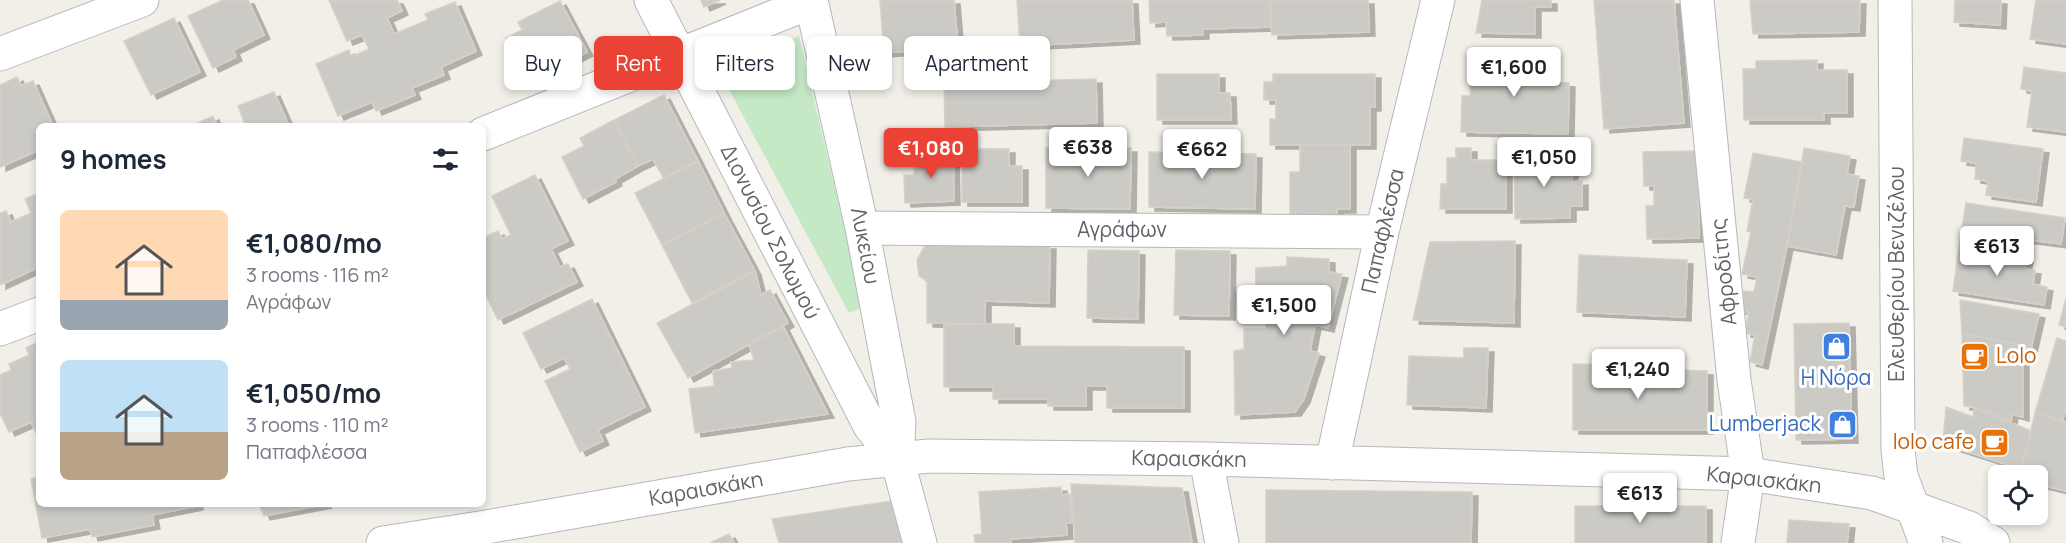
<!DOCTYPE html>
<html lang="en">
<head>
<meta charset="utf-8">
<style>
	:root { --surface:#fff; --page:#f6f6f7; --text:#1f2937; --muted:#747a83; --accent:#ea4335 }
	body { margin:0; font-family:Manrope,sans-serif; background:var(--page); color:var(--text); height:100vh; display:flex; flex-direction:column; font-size:22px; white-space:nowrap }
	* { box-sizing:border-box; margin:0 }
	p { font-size:20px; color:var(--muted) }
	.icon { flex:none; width:33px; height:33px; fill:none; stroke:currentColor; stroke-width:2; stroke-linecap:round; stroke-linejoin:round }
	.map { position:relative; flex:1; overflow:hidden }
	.panel { position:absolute; left:36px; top:123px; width:450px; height:384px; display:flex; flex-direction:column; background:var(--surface); border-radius:9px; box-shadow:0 3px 9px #0003 }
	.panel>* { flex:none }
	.top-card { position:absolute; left:504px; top:36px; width:570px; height:54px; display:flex; gap:12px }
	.buttons { position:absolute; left:1988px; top:465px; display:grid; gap:12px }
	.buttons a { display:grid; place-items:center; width:60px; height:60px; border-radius:9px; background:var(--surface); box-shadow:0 3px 9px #0003; font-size:30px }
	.price { position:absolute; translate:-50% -51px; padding:0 14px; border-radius:6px; background:#fff; color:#222; font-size:20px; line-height:39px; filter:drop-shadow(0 2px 3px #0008) }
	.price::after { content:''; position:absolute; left:50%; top:36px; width:18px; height:14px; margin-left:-9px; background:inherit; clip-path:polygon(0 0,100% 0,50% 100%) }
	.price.active { background:var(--accent); color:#fff }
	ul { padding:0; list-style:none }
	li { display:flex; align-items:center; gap:18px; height:150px; padding:0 24px }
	li span { display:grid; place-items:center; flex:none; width:168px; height:120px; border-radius:9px; color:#555 }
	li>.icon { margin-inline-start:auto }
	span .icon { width:72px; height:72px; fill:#fffc; stroke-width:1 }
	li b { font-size:26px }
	h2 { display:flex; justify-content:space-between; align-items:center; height:72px; padding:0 24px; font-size:26px }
	.pill { padding:0 21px; border-radius:9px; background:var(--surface); box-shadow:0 3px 9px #0003; font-size:21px; line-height:54px }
	.pill.active { background:var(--accent); color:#fff }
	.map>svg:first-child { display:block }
	.green { fill:#c5e8c5 }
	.building { fill:#cccac5; stroke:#d6d1c6; stroke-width:1.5; filter:url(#shadow) }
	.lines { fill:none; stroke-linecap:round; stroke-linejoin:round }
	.minor-casing { stroke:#b5b8bc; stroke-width:35 }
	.minor { stroke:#fff; stroke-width:33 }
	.labels { text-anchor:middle; stroke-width:6; stroke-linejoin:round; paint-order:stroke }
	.street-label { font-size:21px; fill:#5f6368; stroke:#fff }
	.food-label { font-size:21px; fill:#c56008; stroke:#fff; text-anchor:start }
	.shop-label { font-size:21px; fill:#366cbe; stroke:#fff }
</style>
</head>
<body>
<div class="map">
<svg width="2066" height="543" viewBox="0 0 2066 543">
	<defs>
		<filter id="shadow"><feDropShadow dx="6" dy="4" stdDeviation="0" flood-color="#0004"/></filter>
	</defs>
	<rect width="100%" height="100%" fill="#f1efe8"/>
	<path class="green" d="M799,36L863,307L849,313L718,69Z"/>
	<path class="building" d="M223,0H248L264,35L233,50L236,57L213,68L188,16Z
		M329,0H397L402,11L387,18L394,34L428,20L425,14L455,2L476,51L441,67L444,75L412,88L415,95L376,111L372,102L338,116L316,64L349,50L351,57L369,49L362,35L347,41Z
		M701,0H720L704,7Z
		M880,0H954L958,47L884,53Z
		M1017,0H1132L1134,40L1020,46Z
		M1149,0H1270L1271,27L1203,29V35L1167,36L1166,22L1150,23Z
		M1270,0H1368L1369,32L1272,35Z
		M1482,0H1551V7H1535V34L1476,33Z
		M1594,0H1674L1684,123L1604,129Z
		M1750,0H1860L1859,32L1753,34Z
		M1955,0H2001L2000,25L1954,22Z
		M2036,0H2066V44L2030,39Z
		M560,1L587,52L529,82L506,38L522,30L518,22Z
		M174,18L200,72L151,95L124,41Z
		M1471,54H1514V63H1553V82L1569,83L1568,134L1461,132L1462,96H1470Z
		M1817,60V70H1847V113H1824V120H1744L1743,69H1756V61Z
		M2024,67L2066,73V132L2027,127L2032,91L2021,89Z
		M1157,74H1219V93H1230L1231,120H1157Z
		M1273,74H1375V107H1370V145H1270V119H1276V100H1264V82H1273Z
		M17,77L21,86L33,81L53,126H39V150L0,167V85Z
		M1096,79L1097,123L945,127L944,83Z
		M274,92L289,126H240L245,124L238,106Z
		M664,95L698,161L664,179L653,159L638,166L614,120Z
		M213,116L217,126H191Z
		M614,120L638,166L615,179L616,182L583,199L562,157L584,146L580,138Z
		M1964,138L2043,149L2036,202L1986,195L1988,181L1975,179L1976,163L1961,161Z
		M1300,145H1350V209H1337V216H1290V172H1300Z
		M1046,148H1131L1130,209L1046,208Z
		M1456,148H1471V160H1506V209H1440L1441,184H1447V158H1456Z
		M1804,148L1850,156L1847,174L1859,176L1854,207L1845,206L1836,255L1787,246Z
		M962,149H1009V166H1022V202H962Z
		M1697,151L1699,238L1647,239L1646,206H1654V186H1644L1643,152Z
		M953,152L954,201L905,203L904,175H914V153Z
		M1149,152L1256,154L1255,209L1149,207Z
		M1514,152H1542V162H1572V182L1582,181V206H1570V218L1515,219Z
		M1753,153L1802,162L1787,246L1762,365L1750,362L1755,335L1745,333L1749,312L1740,310L1744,291L1754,292L1757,277L1742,274L1751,232L1747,231L1753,199L1744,198Z
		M698,161L724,213L662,245L635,193Z
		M535,175L568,241L551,249L560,267L568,264L577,282L498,320L483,289V234L485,237L498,231L502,239L511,235L492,196Z
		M39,193V267L0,285V213L6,211L11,222L31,213L25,199Z
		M1966,203L2065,218L2061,244L2023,239L2020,257L1959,248Z
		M724,213L755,271L692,303L662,245Z
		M1515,241L1514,323L1413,320L1430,242Z
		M927,242L1050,245L1049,303L985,301V324L927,323V281L919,276L917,260Z
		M1959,248L2027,258L2025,269L2035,270L2033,284L2047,287L2044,305L1953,291Z
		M1088,250L1139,251L1138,319L1087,318Z
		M1176,250L1230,251L1229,316L1174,315Z
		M1579,255L1687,260L1685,317L1577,312Z
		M1287,257L1329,259V272L1342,274L1328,328L1315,325L1310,351L1319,353L1304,399L1295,412L1235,415L1234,351L1244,349V329H1266L1267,318L1255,315L1256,268L1287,266Z
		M755,271L761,295L770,290L788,323L688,378L657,323Z
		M2066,298V327L2059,325Z
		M592,299L645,407L598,430L603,441L580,452L545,381L570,369L564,358L541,369L523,333Z
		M1960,300L2039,314L2031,349L2023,346L1962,333Z
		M1849,323L1852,439L1796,440L1794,324Z
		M944,324H1014V346L1184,347V408H1107V386H1086V406H1048V399H993V387H944Z
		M783,326L828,414L695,433L689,389L714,386L713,371L732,368L731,362L754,360L749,344Z
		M1962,333L2023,346V417L2012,414L2011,422L1974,407L1964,406Z
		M2057,338L2066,341V409L2062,421L2035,413Z
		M39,342V434L37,435L31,422L9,432L0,413V375L11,370L9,364L29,355L26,348Z
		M1464,348H1488L1486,408L1407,405L1409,356L1464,358Z
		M1573,364L1622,365V378L1672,379V370L1707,371V430H1573Z
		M1946,407L1973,417L1974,407L2031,431L2021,469L1943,444Z
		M2035,413L2066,422V491L2037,484V476H2020Z
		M39,477V504H197V506L152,515L154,525L92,537L90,529L42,538L31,479Z
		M1071,484L1182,488L1192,543H1075Z
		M1061,487L1062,495L1070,494L1072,523H1066L1067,535L1011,539V543H975L974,535L982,534L979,492Z
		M1266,490L1472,492L1471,543H1266Z
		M898,500L905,543H779L772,519Z
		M259,504H326L264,516Z
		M1575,506H1706V543H1575Z
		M1789,520L1849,524L1847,543H1787Z
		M729,534L734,543H710Z"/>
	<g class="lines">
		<defs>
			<path id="minor" d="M651,0L870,426L897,459
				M811,0L862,228L899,422L897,459L920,543
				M1697,0L1734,380L1748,474L1738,543
				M1895,0L1898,450L1901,476L1926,543
				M0,54L142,0
				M483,134L811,2
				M862,228L1382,232
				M0,329L39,314
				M1206,459L1222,543
				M1332,463L1382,232L1438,0
				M383,543L486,527L848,464L929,456L1206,459L1748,474L1872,493L1969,528L1993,543"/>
		</defs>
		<use href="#minor" class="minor-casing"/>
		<use href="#minor" class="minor"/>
	</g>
	<defs>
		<symbol id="shop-square" viewBox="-11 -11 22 22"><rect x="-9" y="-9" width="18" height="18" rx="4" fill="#3f7fe0" stroke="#fff"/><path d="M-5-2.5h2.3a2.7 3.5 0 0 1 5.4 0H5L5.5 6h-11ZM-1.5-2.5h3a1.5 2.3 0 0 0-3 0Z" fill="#fff"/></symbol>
		<symbol id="cafe-square" viewBox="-11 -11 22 22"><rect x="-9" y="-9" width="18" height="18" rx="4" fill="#e8710a" stroke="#fff"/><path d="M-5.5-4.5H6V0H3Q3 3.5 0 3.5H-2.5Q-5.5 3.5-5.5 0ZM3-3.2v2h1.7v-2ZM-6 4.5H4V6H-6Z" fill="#fff"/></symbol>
	</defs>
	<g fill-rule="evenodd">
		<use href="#shop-square" x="1820" y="330" width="33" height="33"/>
		<use href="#cafe-square" x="1958" y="340" width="33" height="33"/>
		<use href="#shop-square" x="1826" y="408" width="33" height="33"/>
		<use href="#cafe-square" x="1978" y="426" width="33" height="33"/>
	</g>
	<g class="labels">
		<g class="street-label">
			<text x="1122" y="237">Αγράφων</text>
			<text transform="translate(1383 231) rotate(-77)" y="7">Παπαφλέσσα</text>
			<text transform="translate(770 232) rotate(63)" y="7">Διονυσίου Σολωμού</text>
			<text transform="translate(865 246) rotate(79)" y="7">Λυκείου</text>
			<text transform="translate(1724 272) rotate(-96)" y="7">Αφροδίτης</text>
			<text transform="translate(1897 274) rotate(-90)" y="7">Ελευθερίου Βενιζέλου</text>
			<text transform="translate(1189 459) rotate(1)" y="7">Καραισκάκη</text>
			<text transform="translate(1764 480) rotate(6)" y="7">Καραισκάκη</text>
			<text transform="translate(706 489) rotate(-10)" y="7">Καραισκάκη</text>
		</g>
		<g class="food-label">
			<text x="1996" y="363">Lolo</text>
			<text x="1974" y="449" text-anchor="end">Iolo cafe</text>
		</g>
		<g class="shop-label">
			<text x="1836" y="385">Η Νόρα</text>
			<text x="1821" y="431" text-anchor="end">Lumberjack</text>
		</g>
	</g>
</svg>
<div class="buttons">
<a><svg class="icon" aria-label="locate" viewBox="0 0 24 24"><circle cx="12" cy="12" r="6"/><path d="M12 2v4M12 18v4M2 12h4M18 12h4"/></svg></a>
</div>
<b class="price" style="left:1514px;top:98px">€1,600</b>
<b class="price" style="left:1088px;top:178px">€638</b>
<b class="price active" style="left:931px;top:179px">€1,080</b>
<b class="price" style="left:1202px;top:180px">€662</b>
<b class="price" style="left:1544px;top:188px">€1,050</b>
<b class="price" style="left:1997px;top:277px">€613</b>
<b class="price" style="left:1284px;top:336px">€1,500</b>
<b class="price" style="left:1638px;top:400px">€1,240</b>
<b class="price" style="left:1640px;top:524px">€613</b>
<div class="top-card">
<a class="pill">Buy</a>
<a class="pill active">Rent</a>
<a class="pill">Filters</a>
<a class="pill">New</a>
<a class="pill">Apartment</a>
</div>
<section class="panel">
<h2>9 homes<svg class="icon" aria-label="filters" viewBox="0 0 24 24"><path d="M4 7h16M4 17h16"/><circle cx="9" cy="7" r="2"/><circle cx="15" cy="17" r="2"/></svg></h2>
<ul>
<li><span style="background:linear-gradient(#ffd9b3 75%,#9aa5b1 0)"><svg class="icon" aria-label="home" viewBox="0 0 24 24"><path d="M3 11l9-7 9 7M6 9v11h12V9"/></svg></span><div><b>€1,080/mo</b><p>3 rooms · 116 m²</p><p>Αγράφων</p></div></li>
<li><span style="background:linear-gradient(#bfe0f5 60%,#b9a48a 0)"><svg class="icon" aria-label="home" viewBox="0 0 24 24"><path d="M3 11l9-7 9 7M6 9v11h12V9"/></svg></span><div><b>€1,050/mo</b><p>3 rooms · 110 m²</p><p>Παπαφλέσσα</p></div></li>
</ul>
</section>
</div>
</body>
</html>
